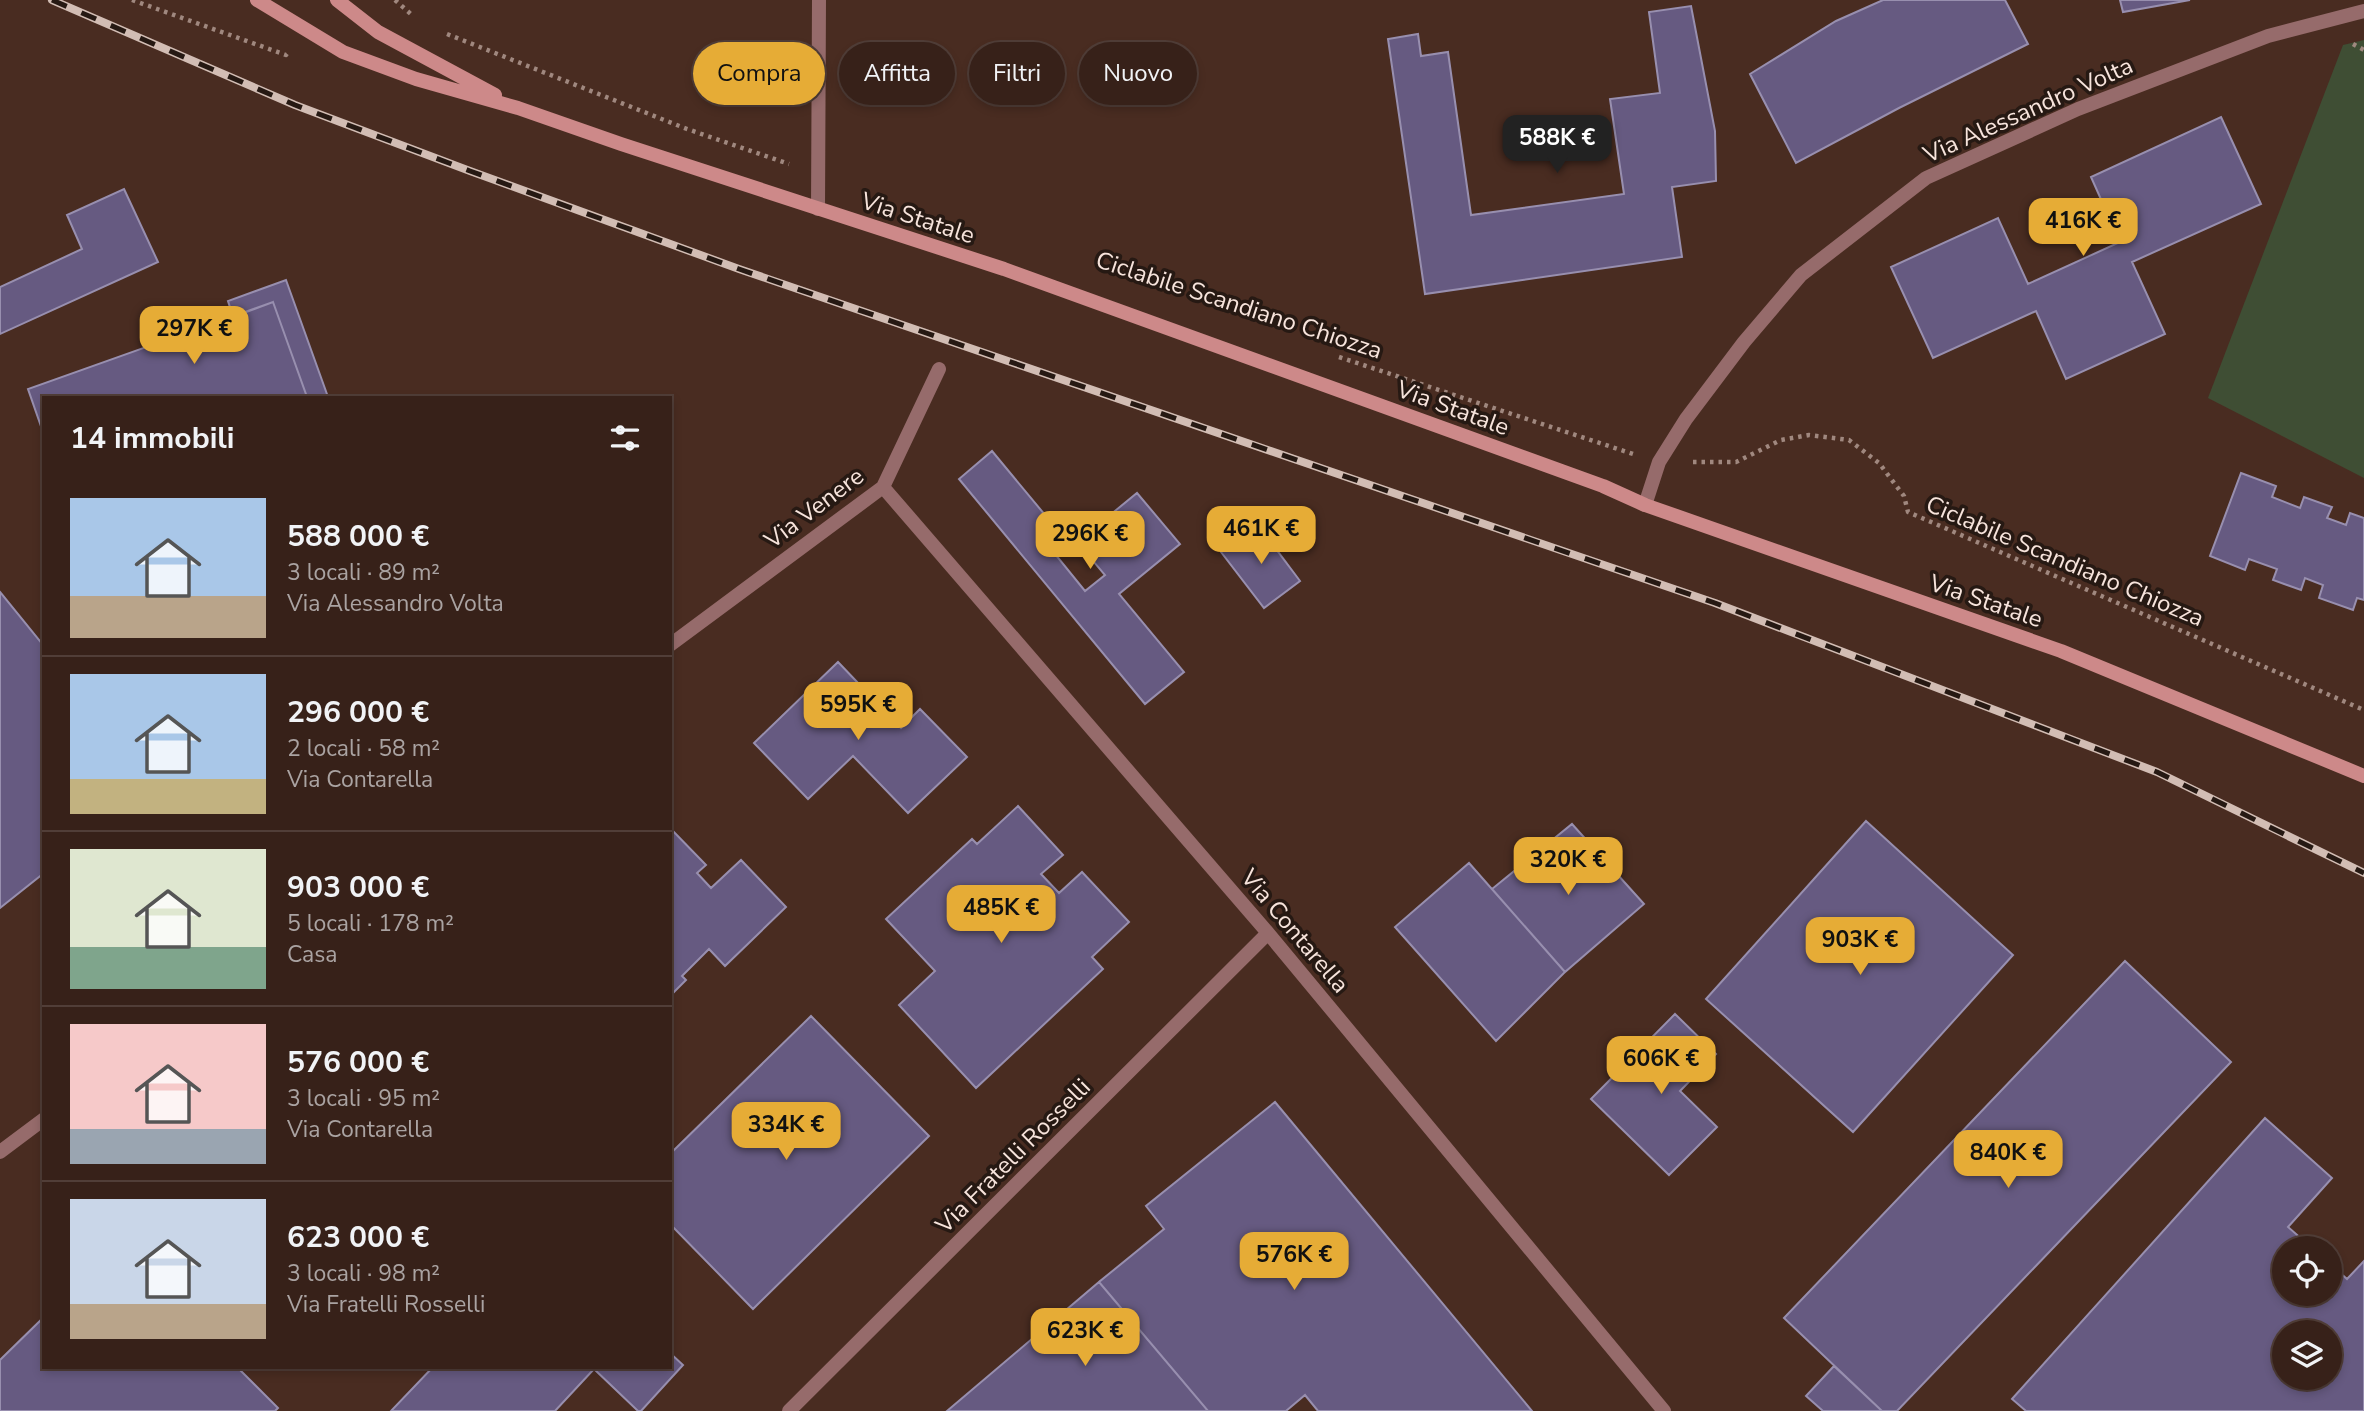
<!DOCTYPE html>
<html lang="it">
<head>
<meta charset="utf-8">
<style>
	:root { --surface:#372119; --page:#3e2922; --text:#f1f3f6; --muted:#aaa3a2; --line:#513e38; --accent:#e6ac36 }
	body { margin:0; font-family:"Nunito Sans",sans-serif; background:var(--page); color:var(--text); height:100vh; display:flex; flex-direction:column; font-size:26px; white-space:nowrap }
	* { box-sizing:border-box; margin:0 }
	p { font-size:23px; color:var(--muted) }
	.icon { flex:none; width:38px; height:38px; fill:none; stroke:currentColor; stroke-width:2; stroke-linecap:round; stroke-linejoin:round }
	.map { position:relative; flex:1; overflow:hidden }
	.drawer { position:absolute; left:42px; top:396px; width:630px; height:973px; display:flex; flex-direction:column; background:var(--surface); border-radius:0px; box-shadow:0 4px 10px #0003,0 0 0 2px var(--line) }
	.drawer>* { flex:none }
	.banner { position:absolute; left:693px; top:42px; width:665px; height:63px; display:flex; gap:14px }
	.controls { position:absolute; left:2272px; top:1236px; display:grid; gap:14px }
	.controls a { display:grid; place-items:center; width:70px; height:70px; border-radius:50%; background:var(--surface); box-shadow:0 4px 10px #0003,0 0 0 2px var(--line); font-size:35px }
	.price { position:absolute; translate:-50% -60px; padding:0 16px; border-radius:14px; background:var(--accent); color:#111; font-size:23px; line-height:46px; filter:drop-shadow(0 2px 4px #0008) }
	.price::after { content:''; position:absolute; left:50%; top:42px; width:21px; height:16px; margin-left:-10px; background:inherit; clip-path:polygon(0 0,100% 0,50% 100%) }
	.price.current { background:#222; color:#fff }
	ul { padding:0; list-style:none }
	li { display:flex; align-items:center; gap:21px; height:175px; padding:0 28px }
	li+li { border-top:2px solid var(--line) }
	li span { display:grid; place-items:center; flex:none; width:196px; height:140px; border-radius:0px; color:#555 }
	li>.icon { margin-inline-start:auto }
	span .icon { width:84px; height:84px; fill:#fffc; stroke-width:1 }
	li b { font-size:30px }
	h2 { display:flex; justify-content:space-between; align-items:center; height:84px; padding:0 28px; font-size:30px }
	.pill { padding:0 24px; border-radius:32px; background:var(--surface); box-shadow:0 4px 10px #0003,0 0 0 2px var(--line); font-size:24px; line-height:63px }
	.pill.current { background:var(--accent); color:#111 }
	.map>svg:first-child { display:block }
	.green { fill:#3f4e34 }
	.building { fill:#665a81; stroke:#988faf; stroke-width:2; fill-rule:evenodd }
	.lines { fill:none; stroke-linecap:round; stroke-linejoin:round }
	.path { stroke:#a0887f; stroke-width:4.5; stroke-dasharray:3.5 5; stroke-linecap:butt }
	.minor { stroke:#966b6b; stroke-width:14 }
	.secondary { stroke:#cd8989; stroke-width:14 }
	.rail-casing { stroke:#d2bdb4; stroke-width:8 }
	.rail { stroke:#261913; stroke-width:5; stroke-dasharray:16; stroke-linecap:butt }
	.labels { text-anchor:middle; stroke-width:7; stroke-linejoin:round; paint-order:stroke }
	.street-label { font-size:24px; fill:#f7e4dc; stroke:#261913 }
</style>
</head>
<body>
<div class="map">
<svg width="2364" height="1411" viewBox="0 0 2364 1411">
	<rect width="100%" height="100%" fill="#492c21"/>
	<path class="green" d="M2364,40V478L2208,398L2343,45Z"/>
	<path class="building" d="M1883,0H2005L2028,44L1899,108L1796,163L1750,74L1836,21Z
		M2120,0H2190L2123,12Z
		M1691,6L1715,131L1716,181L1672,187L1682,257L1425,294L1388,39L1418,34L1421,56L1448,52L1471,215L1624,194L1610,99L1660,93L1649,12Z
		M2221,117L2261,204L2132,262L2165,334L2066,379L2036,311L1933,358L1891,267L1998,218L2028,284L2120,242L2091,177Z
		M124,189L158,262L0,334V287L82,249L67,215Z
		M286,280L328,397H307L273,302L233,317L228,301Z
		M273,302L307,397H44V435L28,389Z
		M992,451L1055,527L1042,538L1085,591L1105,575L1077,542L1137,493L1180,544L1119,594L1184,672L1145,704L959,479Z
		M2241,473L2276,486L2272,497L2300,508L2304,497L2332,507L2327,518L2346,525L2350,513L2364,518V600L2357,598L2353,610L2319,598L2323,585L2305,578L2301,590L2273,580L2277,569L2249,559L2245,570L2210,556Z
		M1258,525L1300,581L1264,608L1221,552Z
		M0,592L44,646V873L0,908Z
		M838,662L901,728L920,709L967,757L908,813L853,756L808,799L754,743Z
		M1018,806L1063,855L1041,874L1059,893L1082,872L1129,922L1092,957L1103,969L976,1088L899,1005L935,971L886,919L972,839L977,844Z
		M1866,821L2013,955L1853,1132L1706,999Z
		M1572,824L1644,904L1565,972L1492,889Z
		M670,828L706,865L697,873L711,888L741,860L786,907L725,966L709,949L682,976L686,980L670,996Z
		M1469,863L1565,972L1496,1041L1395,927Z
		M2125,961L2231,1062L1897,1411H1882L1784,1318Z
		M1675,1014L1716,1054L1680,1091L1717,1127L1669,1175L1591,1099Z
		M811,1016L929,1136L753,1309L670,1224V1154Z
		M1275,1102L1532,1411H1318L1305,1395L1286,1411H1208L1099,1282L1164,1229L1146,1206Z
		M2265,1118L2332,1178L2288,1227L2312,1248H2284V1293H2329V1263L2347,1279L2364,1261V1411H2026L2012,1399ZM2284,1332H2329V1377H2284Z
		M1099,1282L1208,1411H947Z
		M44,1317V1367H237L278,1408L275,1411H0V1360Z
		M670,1353L683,1365L641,1411H638L594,1369L555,1411H391L433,1367H670Z
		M1834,1366L1882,1411H1823L1806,1396Z"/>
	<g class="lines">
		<path class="path" d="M132,0L286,55L288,52
			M395,0L412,15
			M447,34L687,129L789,164
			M2353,44L2364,50
			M1339,357L1633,454
			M1693,462H1736L1781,440L1809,435L1849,440L1879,463L1904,496L1908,512L2364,710"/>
		<path class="minor" d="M818,209L819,0
			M883,487L1268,933L1664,1411
			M1645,505L1659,462L1686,419L1744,342L1801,275L1926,178L2078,109L2268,36L2364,11
			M670,645L883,487L939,369
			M0,1152L44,1119
			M789,1411L1268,933"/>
		<path class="secondary" d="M257,0L343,52L416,79L518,108L621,144L1004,269L1603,486L1645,505L2061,651L2364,776
			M337,0L378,32L495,95"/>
		<defs>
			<path id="rail" d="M52,0L295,105L470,171L739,269L1715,603L2157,772L2364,873"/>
		</defs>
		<use href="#rail" class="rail-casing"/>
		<use href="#rail" class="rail"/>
	</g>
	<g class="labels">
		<g class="street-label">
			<text transform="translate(2028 110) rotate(-24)" y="8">Via Alessandro Volta</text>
			<text transform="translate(918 218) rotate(18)" y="8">Via Statale</text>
			<text transform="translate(1239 305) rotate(18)" y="8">Ciclabile Scandiano Chiozza</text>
			<text transform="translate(1453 408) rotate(20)" y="8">Via Statale</text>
			<text transform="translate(814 508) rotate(-37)" y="8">Via Venere</text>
			<text transform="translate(2065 561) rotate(23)" y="8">Ciclabile Scandiano Chiozza</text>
			<text transform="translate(1986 601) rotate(19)" y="8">Via Statale</text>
			<text transform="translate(1295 931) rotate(50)" y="8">Via Contarella</text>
			<text transform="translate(1013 1156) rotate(-45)" y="8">Via Fratelli Rosselli</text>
		</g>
	</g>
</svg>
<div class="controls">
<a><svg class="icon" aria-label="locate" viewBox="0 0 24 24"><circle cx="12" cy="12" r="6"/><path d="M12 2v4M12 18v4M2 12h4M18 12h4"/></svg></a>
<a><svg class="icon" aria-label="layers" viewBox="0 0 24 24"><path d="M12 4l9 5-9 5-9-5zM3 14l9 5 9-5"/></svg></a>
</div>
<b class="price current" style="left:1557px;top:175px">588K €</b>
<b class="price" style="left:2083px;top:258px">416K €</b>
<b class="price" style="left:194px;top:366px">297K €</b>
<b class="price" style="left:1261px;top:566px">461K €</b>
<b class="price" style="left:1090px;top:571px">296K €</b>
<b class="price" style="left:858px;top:742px">595K €</b>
<b class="price" style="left:1568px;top:897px">320K €</b>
<b class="price" style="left:1001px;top:945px">485K €</b>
<b class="price" style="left:1860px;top:977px">903K €</b>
<b class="price" style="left:1661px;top:1096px">606K €</b>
<b class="price" style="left:786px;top:1162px">334K €</b>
<b class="price" style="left:2008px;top:1190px">840K €</b>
<b class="price" style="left:1294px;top:1292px">576K €</b>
<b class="price" style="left:1085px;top:1368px">623K €</b>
<div class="banner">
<a class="pill current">Compra</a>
<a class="pill">Affitta</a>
<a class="pill">Filtri</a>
<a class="pill">Nuovo</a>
</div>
<section class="drawer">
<h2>14 immobili<svg class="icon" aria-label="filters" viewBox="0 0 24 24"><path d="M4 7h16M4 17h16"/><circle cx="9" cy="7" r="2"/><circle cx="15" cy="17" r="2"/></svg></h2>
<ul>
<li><span style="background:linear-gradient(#a9c7e8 70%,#b9a48a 0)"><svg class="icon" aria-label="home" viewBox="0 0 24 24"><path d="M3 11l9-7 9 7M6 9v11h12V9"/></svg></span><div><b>588 000 €</b><p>3 locali · 89 m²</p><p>Via Alessandro Volta</p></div></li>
<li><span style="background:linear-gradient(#a9c7e8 75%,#c2b280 0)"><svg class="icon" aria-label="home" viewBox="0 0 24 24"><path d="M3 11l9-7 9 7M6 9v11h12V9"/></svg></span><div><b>296 000 €</b><p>2 locali · 58 m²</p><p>Via Contarella</p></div></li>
<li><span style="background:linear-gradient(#dfe7d0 70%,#7fa58c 0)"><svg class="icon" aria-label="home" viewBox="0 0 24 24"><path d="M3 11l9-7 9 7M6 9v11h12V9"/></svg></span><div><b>903 000 €</b><p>5 locali · 178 m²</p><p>Casa</p></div></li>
<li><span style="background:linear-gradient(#f6c9c9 75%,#9aa5b1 0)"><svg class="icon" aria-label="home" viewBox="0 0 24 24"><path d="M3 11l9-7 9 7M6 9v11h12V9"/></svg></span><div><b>576 000 €</b><p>3 locali · 95 m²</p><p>Via Contarella</p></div></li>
<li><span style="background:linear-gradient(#c9d6e8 75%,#b9a48a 0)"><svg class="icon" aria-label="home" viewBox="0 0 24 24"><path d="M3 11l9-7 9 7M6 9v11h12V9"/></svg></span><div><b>623 000 €</b><p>3 locali · 98 m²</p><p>Via Fratelli Rosselli</p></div></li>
</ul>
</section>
</div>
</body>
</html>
